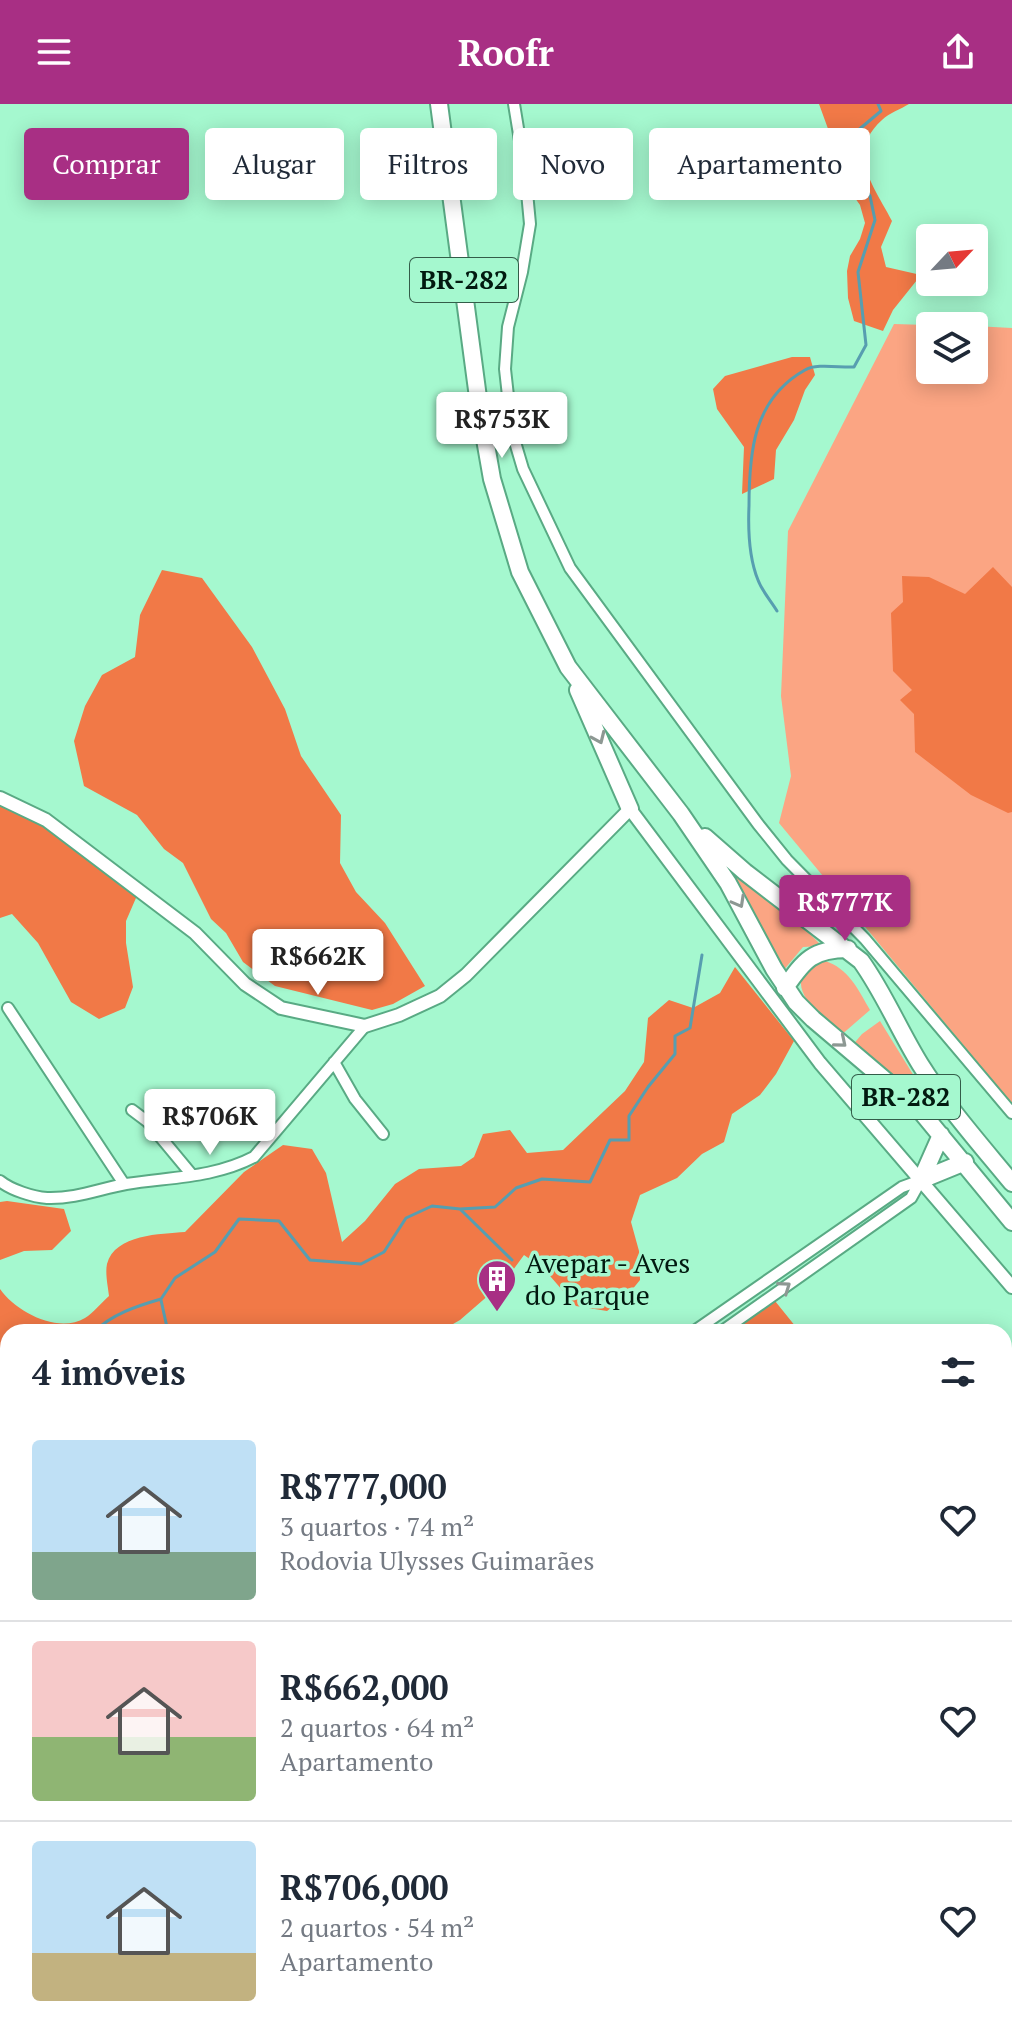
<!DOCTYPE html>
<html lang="pt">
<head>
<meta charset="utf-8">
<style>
	:root { --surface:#fff; --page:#f2f2f3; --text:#1f2937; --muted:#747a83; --line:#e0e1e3; --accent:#a82f84 }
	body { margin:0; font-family:"PT Serif",serif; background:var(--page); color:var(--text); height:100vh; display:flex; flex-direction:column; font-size:30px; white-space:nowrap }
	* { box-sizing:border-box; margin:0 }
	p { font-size:26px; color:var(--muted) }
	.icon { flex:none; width:44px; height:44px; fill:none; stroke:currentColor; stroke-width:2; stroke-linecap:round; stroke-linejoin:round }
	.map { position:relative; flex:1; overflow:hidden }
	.drawer { position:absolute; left:0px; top:1220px; width:1012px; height:714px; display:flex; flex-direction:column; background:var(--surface); border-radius:24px 24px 0 0; box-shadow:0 4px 20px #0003 }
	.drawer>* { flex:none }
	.hud { position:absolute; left:24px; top:24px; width:964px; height:72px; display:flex; gap:16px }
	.needle { width:52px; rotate:64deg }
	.tools { position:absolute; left:916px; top:120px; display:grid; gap:16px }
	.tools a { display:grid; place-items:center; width:72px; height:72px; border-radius:8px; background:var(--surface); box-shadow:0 4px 20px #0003; font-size:40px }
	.price { position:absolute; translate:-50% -68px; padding:0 18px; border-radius:8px; background:#fff; color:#222; font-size:26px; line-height:52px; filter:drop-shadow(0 2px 4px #0008) }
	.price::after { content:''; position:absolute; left:50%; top:48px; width:24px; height:18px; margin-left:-12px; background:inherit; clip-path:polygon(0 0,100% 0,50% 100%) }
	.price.active { background:var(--accent); color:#fff }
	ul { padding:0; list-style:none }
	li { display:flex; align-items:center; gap:24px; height:200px; padding:0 32px }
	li+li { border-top:2px solid var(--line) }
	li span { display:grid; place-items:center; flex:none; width:224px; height:160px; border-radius:8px; color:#555 }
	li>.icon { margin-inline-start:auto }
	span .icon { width:96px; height:96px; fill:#fffc; stroke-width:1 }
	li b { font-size:34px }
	h2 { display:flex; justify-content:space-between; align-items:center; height:96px; padding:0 32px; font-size:34px }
	.chip { padding:0 28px; border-radius:8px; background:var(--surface); box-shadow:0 4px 20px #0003; font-size:28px; line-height:72px }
	.chip.active { background:var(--accent); color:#fff }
	header { display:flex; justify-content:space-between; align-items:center; height:104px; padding:0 32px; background:var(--accent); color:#fff; font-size:36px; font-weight:800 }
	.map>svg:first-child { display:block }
	.green { fill:#fba583 }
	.forest { fill:#f17947 }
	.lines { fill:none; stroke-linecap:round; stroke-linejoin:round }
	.stream { stroke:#579eb0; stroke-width:3 }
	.minor-casing { stroke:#59aa84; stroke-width:14 }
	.tertiary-casing { stroke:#59aa84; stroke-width:16 }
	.trunk-casing { stroke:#59aa84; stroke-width:20 }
	.minor { stroke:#fff; stroke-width:10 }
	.tertiary { stroke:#fff; stroke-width:12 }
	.trunk { stroke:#fff; stroke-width:16 }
	.oneway { stroke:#8d9893 }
	.labels { text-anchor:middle; stroke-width:7; stroke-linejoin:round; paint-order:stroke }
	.shield { fill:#a5f8cf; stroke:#335d49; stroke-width:2 }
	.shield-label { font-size:26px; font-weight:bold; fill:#021a10 }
	.poi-label { font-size:28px; fill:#021a10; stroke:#a5f8cf; text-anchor:start }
</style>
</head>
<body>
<header><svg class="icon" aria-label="menu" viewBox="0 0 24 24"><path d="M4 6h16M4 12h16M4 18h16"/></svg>Roofr<svg class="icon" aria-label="share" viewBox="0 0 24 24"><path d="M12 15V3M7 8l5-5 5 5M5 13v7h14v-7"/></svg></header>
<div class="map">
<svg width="1012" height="1933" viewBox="0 0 1012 1933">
	<rect width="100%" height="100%" fill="#a5f8cf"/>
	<path class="green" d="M894,220L961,222H930V266H974V222L1012,224V1000L779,719L791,672L781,592L788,427Z
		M722,759L810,830L822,842L803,843L783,867Z
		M825,857C848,864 858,885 870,906L840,932C820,912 772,873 825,857Z
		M880,917L930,998L906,984L851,943L862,930Z"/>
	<path class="forest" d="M819,0H909C901,5 889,9 882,16C845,49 875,84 892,117L881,143L886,163L921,171L893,206L883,227L854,217L848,194L847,167L850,152L860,135L865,119L860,101L842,76L831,33Z
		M792,253H810L815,271L805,286L794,316L776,346L774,375L742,390L744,343L717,305L713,285L725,272Z
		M993,463L1012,483V708L1008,709L971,691L915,648L914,610L900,596L912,586L893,567L891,509L903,498L902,472L929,473L965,490Z
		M162,466L202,474L252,543L285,605L301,652L341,711L340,759L356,788L385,819L425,882L393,900L372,906L275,882L243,858L226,829L211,815L183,759L164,745L137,711L84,682L74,637L85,602L102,571L135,553L140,511Z
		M0,689L139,787L126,817V839L133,883L125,904L99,915L71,898L38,839L12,810L0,814Z
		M735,863L794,937L776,970L760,991L732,1010L724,1038L702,1050L677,1074L640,1091L631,1118L639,1147L640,1176L627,1192L607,1207L576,1202L544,1165L524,1151L505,1177L460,1216L439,1228H8V1285L0,1286V1185C16,1208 58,1230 85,1214C93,1209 101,1199 109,1192C108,1183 105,1169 107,1160C115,1130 161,1130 185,1128L244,1068L283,1041L312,1045L326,1069L342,1138L365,1117L395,1080L419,1065L461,1062L474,1053L483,1030L510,1026L527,1049L563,1046L625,987L644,958L648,914L669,896L693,904L720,889Z
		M7,1097L64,1105L71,1127L52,1146L24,1147L0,1156V1098Z
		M775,1197L800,1228H731Z
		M1012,1348V1819L1004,1822V1352Z
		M0,1589L8,1611V1875L0,1880Z
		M221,1926H642L636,1933H221Z
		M785,1926H1002L1012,1933H779Z"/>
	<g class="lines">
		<path class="stream" d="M777,507C771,497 762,487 758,476C749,454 748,425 749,402C749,349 753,295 805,266C816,259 841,264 854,263L866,241L858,168L875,116L870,92L857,75L848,46L856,28L881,7L878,0
			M460,1105L512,1156
			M161,1196L168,1228
			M94,1228C112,1210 137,1202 161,1195L175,1174L215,1148L239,1115L279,1117L310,1156L361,1160L384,1148L406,1114L432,1102L460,1105L495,1103L516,1084L542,1075L590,1078L610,1036H629V1012L648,983L675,950V932L690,924L702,851
			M0,1250L8,1252
			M1004,1368L1012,1364
			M0,1850L8,1847
			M289,1933V1926"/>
		<defs>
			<path id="minor" d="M514,0L525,67L530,120L522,168L508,223L505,265L512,328L523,365L570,464L758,720L787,756L865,835L1012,1009
				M8,904L124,1080
				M334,958L355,995L383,1030
				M132,1006L148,1018L192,1071
				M0,1077C11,1086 33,1093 47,1094C75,1095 99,1085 126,1080C170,1073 214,1074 254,1053L365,922
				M693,1228L902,1083L921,1076L911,1094L721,1228"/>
			<path id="tertiary" d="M0,694L46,716L195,829L245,880L281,904L365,922L399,911L440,892L466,871L630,705L820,959L1012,1183"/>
			<path id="trunk" d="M439,0L479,301L492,375L520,468L568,563L681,710L728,779L774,865L796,898L813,915L918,1004L1012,1118
				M578,586L630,705
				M705,733L745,768L861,857C884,889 899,926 920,960C947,1003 980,1040 1012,1079
				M785,884C804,856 813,845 848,845
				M921,1076L941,1031
				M921,1076L965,1058"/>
		</defs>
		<use href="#minor" class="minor-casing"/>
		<use href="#tertiary" class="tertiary-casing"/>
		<use href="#trunk" class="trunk-casing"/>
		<use href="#minor" class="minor"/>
		<use href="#tertiary" class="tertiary"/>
		<use href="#trunk" class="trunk"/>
	</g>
	<defs><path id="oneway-chevron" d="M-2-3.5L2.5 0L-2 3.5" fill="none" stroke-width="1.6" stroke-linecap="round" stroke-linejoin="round" transform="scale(2)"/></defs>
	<g class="oneway">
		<use href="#oneway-chevron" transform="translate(599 634) rotate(66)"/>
		<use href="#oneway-chevron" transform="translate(739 798) rotate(61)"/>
		<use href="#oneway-chevron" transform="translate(841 938) rotate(40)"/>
		<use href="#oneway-chevron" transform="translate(785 1183) rotate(-35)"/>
	</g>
	<defs>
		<symbol id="building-pin" viewBox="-11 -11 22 30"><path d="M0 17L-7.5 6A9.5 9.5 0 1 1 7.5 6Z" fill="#a82f84" stroke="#a5f8cf"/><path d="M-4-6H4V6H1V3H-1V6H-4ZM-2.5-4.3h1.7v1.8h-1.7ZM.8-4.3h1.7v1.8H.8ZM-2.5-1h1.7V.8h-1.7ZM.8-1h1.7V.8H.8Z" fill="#fff"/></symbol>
	</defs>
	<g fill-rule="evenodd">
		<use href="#building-pin" x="475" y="1153" width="44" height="60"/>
	</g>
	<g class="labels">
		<g class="shield">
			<rect x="410" y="154" width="108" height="44" rx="6"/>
			<rect x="852" y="971" width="108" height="44" rx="6"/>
		</g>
		<g class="shield-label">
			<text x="464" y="185">BR-282</text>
			<text x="906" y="1002">BR-282</text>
		</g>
		<g class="poi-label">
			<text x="525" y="1169">Avepar - Aves<tspan x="525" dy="32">do Parque</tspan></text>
		</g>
	</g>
</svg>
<div class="tools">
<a><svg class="needle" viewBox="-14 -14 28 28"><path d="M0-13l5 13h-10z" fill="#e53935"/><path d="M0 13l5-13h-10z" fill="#747a83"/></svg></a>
<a><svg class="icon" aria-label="layers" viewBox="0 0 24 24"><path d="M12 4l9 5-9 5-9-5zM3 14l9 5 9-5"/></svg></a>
</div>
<b class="price" style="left:502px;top:356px">R$753K</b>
<b class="price active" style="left:845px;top:839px">R$777K</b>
<b class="price" style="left:318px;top:893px">R$662K</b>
<b class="price" style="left:210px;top:1053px">R$706K</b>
<div class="hud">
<a class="chip active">Comprar</a>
<a class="chip">Alugar</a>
<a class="chip">Filtros</a>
<a class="chip">Novo</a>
<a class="chip">Apartamento</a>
</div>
<section class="drawer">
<h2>4 imóveis<svg class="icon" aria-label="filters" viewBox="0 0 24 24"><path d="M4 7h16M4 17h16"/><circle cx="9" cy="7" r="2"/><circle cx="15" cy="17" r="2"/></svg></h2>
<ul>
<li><span style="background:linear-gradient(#bfe0f5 70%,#7fa58c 0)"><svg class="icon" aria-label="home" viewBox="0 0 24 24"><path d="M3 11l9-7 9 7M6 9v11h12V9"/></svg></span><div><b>R$777,000</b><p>3 quartos · 74 m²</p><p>Rodovia Ulysses Guimarães</p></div><svg class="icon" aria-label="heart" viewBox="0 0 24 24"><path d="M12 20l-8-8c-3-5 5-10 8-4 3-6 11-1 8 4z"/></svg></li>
<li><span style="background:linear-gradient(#f6c9c9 60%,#8fb573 0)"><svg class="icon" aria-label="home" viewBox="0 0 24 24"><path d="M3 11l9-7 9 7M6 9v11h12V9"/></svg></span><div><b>R$662,000</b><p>2 quartos · 64 m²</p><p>Apartamento</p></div><svg class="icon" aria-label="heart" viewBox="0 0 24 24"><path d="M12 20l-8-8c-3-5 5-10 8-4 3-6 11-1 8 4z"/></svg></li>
<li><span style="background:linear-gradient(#bfe0f5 70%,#c2b280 0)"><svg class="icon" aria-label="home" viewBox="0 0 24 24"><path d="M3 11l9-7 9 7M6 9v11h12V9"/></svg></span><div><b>R$706,000</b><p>2 quartos · 54 m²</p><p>Apartamento</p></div><svg class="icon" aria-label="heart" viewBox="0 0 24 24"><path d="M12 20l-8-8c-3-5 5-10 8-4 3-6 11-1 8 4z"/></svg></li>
</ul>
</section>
</div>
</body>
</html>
